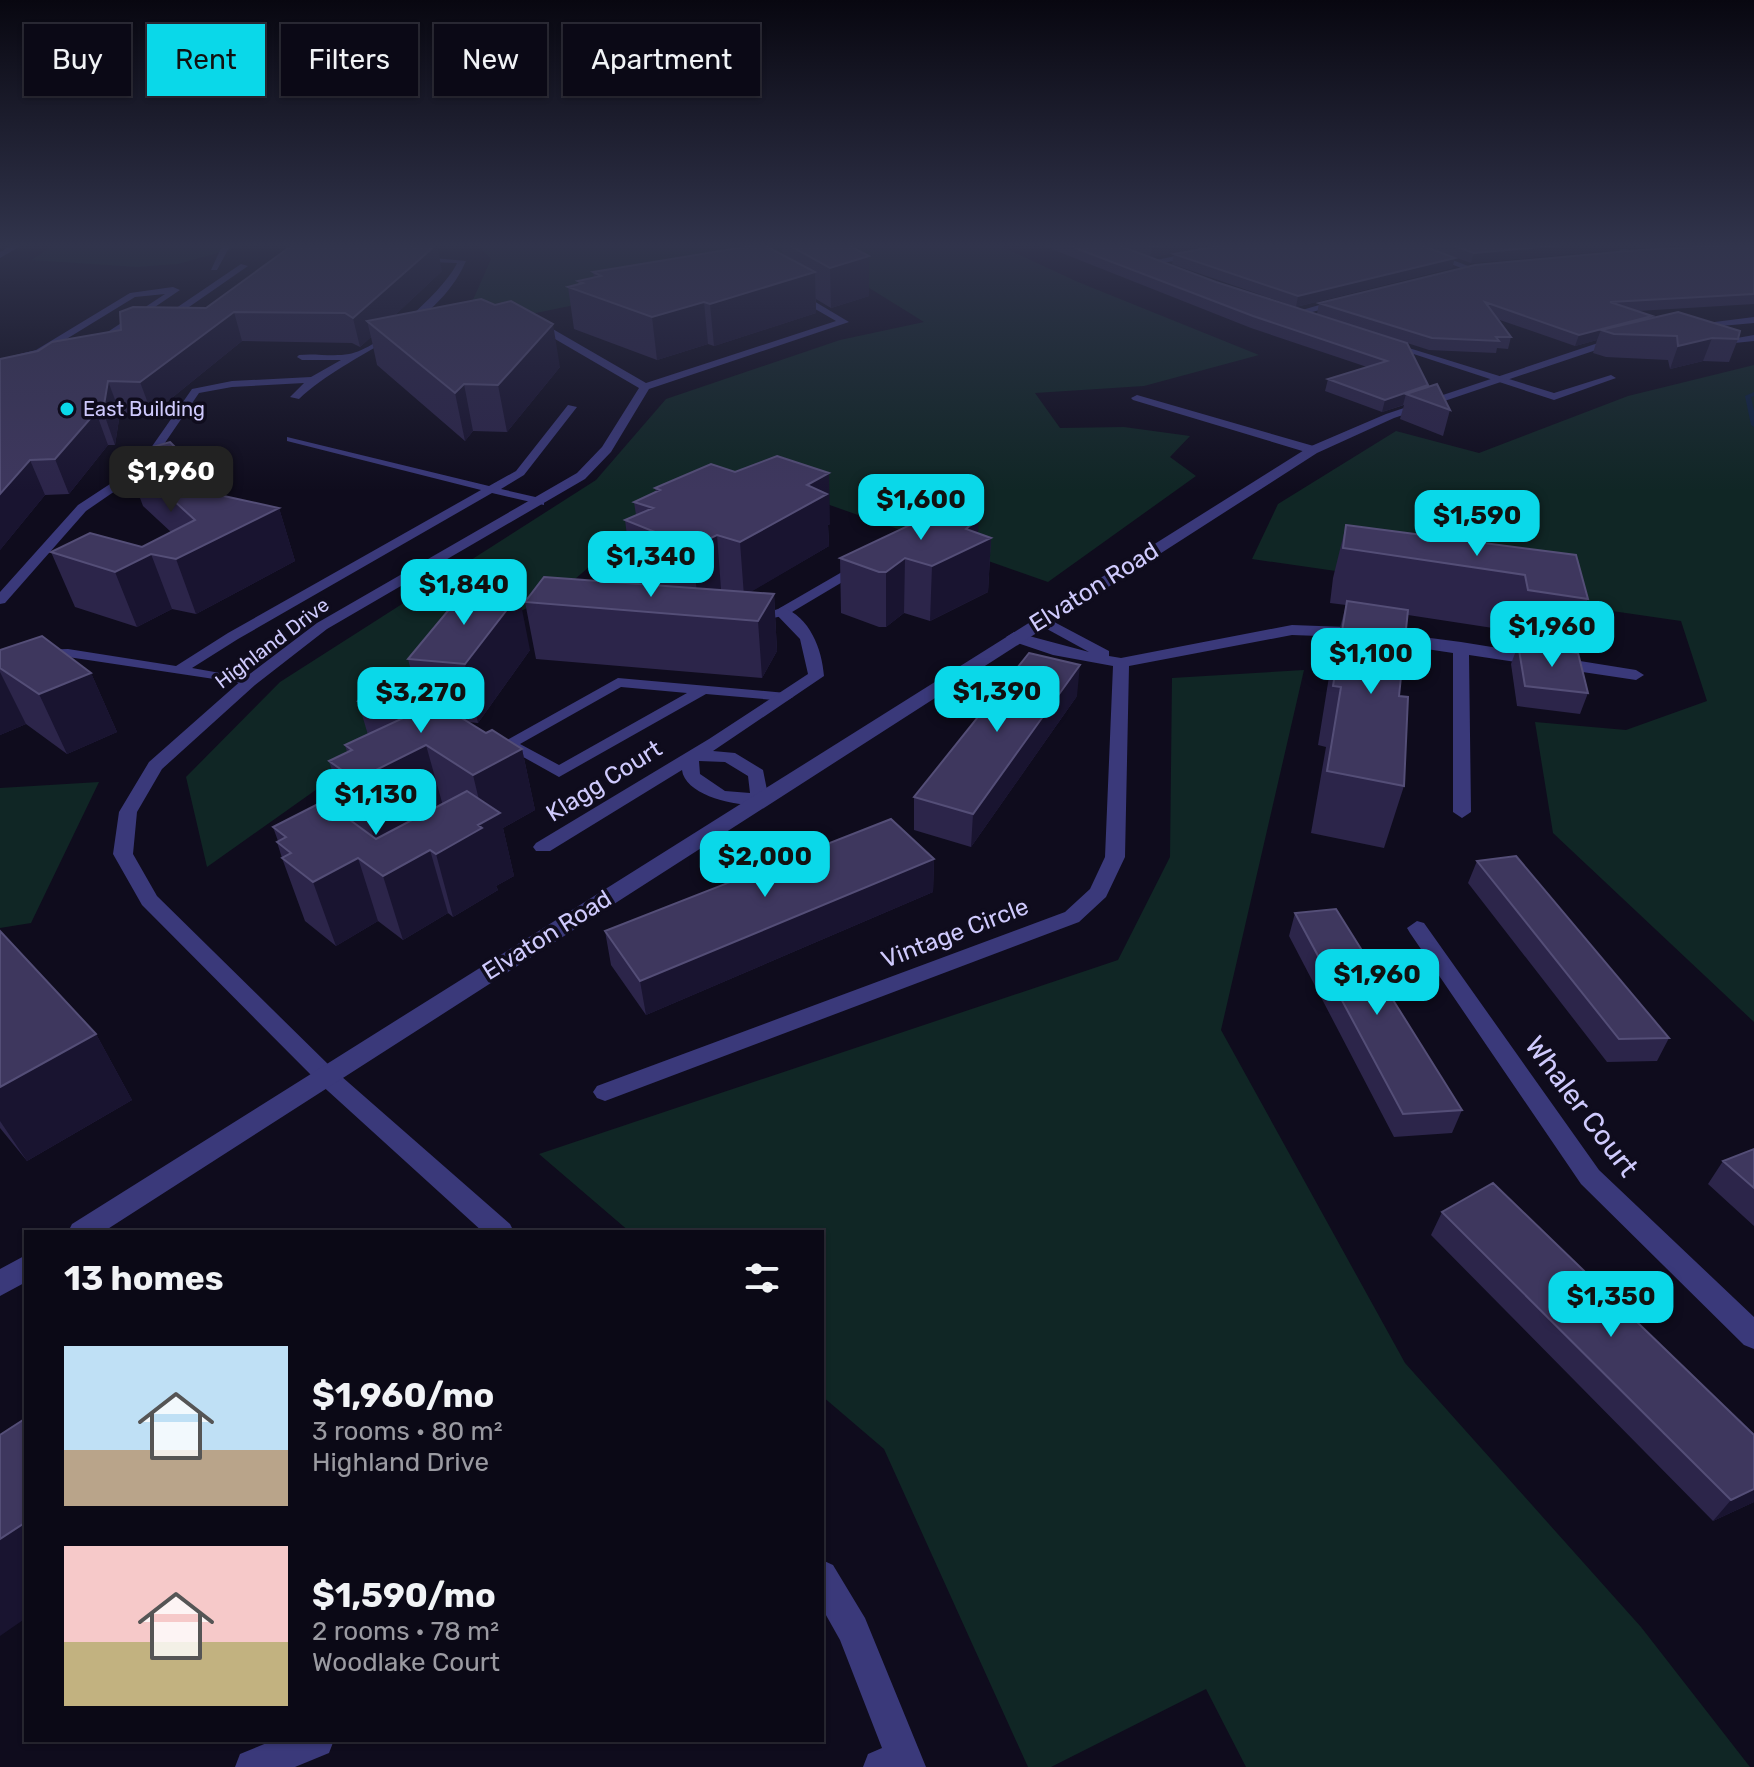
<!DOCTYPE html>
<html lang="en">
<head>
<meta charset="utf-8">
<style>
	:root { --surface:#0b0916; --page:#14121f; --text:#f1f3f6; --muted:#9a9aa1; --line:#2b2a35; --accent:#0ad8e9 }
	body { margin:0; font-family:Rubik,sans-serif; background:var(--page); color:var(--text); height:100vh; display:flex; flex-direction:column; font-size:30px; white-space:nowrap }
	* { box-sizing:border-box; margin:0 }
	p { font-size:26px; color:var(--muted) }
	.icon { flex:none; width:44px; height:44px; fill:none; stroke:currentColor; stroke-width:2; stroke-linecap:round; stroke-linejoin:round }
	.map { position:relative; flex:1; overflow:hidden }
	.panel { position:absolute; left:24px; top:1230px; width:800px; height:512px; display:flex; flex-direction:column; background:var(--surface); border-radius:0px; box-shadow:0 2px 6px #0004,0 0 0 2px var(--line) }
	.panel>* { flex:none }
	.guide { position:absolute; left:24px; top:24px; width:800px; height:72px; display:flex; gap:16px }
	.price { position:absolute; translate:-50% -68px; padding:0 18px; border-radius:16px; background:var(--accent); color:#111; font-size:26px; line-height:52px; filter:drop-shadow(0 2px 4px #0008) }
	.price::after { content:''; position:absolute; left:50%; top:48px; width:24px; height:18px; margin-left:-12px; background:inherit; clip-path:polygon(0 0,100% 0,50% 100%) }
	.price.active { background:#222; color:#fff }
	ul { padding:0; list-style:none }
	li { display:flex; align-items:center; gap:24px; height:200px; padding:0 40px }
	li span { display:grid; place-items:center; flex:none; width:224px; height:160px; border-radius:0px; color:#555 }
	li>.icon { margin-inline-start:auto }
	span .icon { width:96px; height:96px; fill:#fffc; stroke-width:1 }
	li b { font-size:34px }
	h2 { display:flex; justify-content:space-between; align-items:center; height:96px; padding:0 40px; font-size:34px }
	.pill { padding:0 28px; border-radius:0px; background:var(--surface); box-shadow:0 2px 6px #0004,0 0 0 2px var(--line); font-size:28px; line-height:72px }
	.pill.active { background:var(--accent); color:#111 }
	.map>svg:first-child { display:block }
	.green { fill:#102625 }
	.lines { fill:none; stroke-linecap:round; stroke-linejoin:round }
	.stream { fill:#0d2240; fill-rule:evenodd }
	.service { fill:#3a397a; fill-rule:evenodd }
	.minor { fill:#3a397a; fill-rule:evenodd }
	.tertiary { fill:#3a397a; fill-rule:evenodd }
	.wall { fill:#2c254a }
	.shaded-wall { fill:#191430 }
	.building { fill:#3e375e; stroke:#544e77; stroke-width:2 }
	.poi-dot { fill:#0ad8e9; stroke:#0f0c1d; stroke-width:3 }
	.labels { text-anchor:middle; stroke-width:7; stroke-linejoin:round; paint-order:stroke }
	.far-poi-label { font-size:20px; fill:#cfcafd; stroke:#0f0c1d; text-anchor:start }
	.far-street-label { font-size:20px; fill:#cfcafd; stroke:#0f0c1d }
	.street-label { font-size:24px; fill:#cfcafd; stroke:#0f0c1d }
	.near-street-label { font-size:28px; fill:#cfcafd; stroke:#0f0c1d }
</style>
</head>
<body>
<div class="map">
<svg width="1754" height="1767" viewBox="0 0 1754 1767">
	<rect width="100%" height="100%" fill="#0f0c1d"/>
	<path class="green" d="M56,244H250L178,264L137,267L31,260Z
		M477,244H996L1078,282L1259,355L1144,386L1035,393L1060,428L1124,427L1190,436L1170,457L1196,476L1048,582L790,491L633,529L560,592L457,642L334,777L207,867L186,777L280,682L596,480L666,399L840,340L924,322L816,255L439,333L469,309L491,259Z
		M1754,365V1022L1553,833L1535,722L1626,730L1707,701L1681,621L1252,559L1278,504L1396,431L1479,453L1628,396Z
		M1304,670L1221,1030L1405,1363L1641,1627L1750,1767H1246L1206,1689L1051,1767H1028L884,1449L822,1396V1232H630L539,1154L1118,960L1170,857L1172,678Z
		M99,782L31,923L0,928V788Z"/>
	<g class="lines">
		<path class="stream" d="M1754,392V396L1751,397L1754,411V427L1751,425L1745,396Z"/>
		<path class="service" d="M223,244H231L217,270H211Z
			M422,257L466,261C435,332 351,350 299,399L290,397L304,383L232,387L199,393L147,469L86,511L5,603L0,604V592L78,505L139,465L192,389L232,381L311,377L341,360H302L297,357L299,355C315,353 332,357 349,354C378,350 445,290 457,263L429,262L424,268L420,266Z
			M241,264L248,266L166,323H160V319Z
			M173,287L180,290L99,345L91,343L165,294L135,297L42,354L0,365V359L36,350L130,293Z
			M568,405L577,407L524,475L501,489L544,499V505L492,493L238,639L192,668L254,679V685L68,657L0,659V651L68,649L176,666L228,633L481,490L287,441V437L489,486L516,471Z
			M861,561L866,562V568L787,615L764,620L757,616L778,609Z
			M618,678L786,693L793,697L786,701L706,694L559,777L500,744ZM621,687L687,693L559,765L520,744Z"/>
		<path class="minor" d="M1399,244H1411L1476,269L1469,271Z
			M1604,244H1615L1639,254L1632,256Z
			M1199,251L1202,256L1151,265L1147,262Z
			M791,291H797L849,322L649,389L611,452L585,479L327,629L255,685L162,769L137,812L133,854L157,896L333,1069L510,1224L514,1232H483L317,1081L142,905L113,854L119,812L149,762L243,679L317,623L577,473L602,447L639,388L543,332V328H551L646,383L836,321L791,295Z
			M1343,298L1346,303L1297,316L1292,313Z
			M1754,335V341L1725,344L1720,341Z
			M1383,340L1554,393L1611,375L1616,378L1554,400L1383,344Z
			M1137,395L1317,447L1319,450L1309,453L1133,400L1131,398Z
			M782,607C810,617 822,649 824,676L713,751L735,753L763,770L769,800L767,804C744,809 685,797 682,770L550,851H536L533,847L536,843L709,739L808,674L800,639L774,612ZM699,761L725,762L748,776L750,793L725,791L700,774Z
			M1041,615L1109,651V656L1121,658L1292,625L1346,627L1461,642L1636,670L1644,675L1636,680L1469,655L1471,812L1462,818L1453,812V653L1346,637L1292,635L1129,666L1125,857L1106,897L1079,922L613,1098L605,1101L597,1098L593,1092L597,1086L1065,912L1090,889L1105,857L1113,666L1053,655L1009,640L1006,637L1014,632L1089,652L1036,623L1033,620Z
			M1417,921L1424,923L1599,1170L1754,1317V1349L1744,1345L1581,1184L1410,933L1407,928Z
			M822,1560L833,1565L865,1618L926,1767H863L868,1754L882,1748L840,1640L822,1608Z
			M274,1740H334L329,1753L295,1767H235L240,1754Z"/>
		<path class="tertiary" d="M14,244H24L0,258V252Z
			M1754,317V323L1688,329L1683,326Z
			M1622,335L1627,338L1626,340L1394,418L1317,453L103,1232H68L72,1224L1309,447L1386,414Z
			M26,1255V1282L0,1296V1269Z"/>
	</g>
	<path class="wall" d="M782,244H846L869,296L831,308L816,299V313L714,346L708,344L657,360L574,329L568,287L579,285L578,281L594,277L593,272L782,255Z
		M1039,244H1115L1216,282L1407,343L1428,387L1450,410L1443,436L1400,419L1404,405L1382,412L1325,391L1328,379L1367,367L1251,328Z
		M1116,244H1418L1455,258L1452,268L1296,307L1172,264L1174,254L1228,245L1150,257Z
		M1418,244H1717L1635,248L1471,263Z
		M1754,244V304L1638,311L1651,318L1738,339L1729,362L1703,361L1670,369L1668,360L1606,357L1593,353L1597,340L1575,346L1497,319L1511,337L1508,349L1497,348L1496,353L1429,350L1317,314L1319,303Z
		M442,271L394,316L560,367L507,432L473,431L465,441L377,365L371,337L360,347L352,343L242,341L152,414L120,413L115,445H108L69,494L45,495L0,550L38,351L206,308Z
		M124,455L224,496L279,508L295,561L196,614L172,609L137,627L75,607L51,552L142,547L171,532L143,506Z
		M655,488L830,524L828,525L829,546L750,592L774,594L777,651L762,678L536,659L525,602L661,586L632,574L625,520L636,515L634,502L656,492Z
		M1346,525L1576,555L1588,599L1568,651L1588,693L1580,714L1517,706L1511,664L1517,648L1508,646L1506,630L1408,615L1399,696L1404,786L1384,848L1311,833L1326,747L1318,745L1332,658L1346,605L1330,603L1333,578Z
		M991,538L988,592L930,621L904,613L886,627H879L841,613L840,558Z
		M0,650L91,673L117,732L67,754L26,724L0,735Z
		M530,650L478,723L468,722L486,733L522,749L535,810L503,828L514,876L496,886L498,890L453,917L448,913L403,940L378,921L336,946L305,921L282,858L277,842L278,841L273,827L347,818L329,761L347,752L345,745L368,735L358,701L416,690L408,659Z
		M1077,696L971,847L914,830V797Z
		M934,859L933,892L646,1015L611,965L605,931Z
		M1477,861L1669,1038L1657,1061L1607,1062L1468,883Z
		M1295,913L1462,1110L1452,1133L1394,1137L1289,936Z
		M0,931L96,1034L132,1100L27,1161L0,1128Z
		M1754,1149V1226L1708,1184L1723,1161Z
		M1442,1212L1754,1502L1713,1521L1431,1235Z"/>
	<path class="shaded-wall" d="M437,244L442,271L378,331L367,321L371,337L360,347L353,318Z
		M1171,244H1231L1150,257L1152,247Z
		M1574,244H1636L1635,248L1471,263L1474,253Z
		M869,256V296L831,308L830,268Z
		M1455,258L1452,268L1296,307L1298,296Z
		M815,272L816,313L714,346L710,304Z
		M704,302L708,344L657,360L652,317Z
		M234,312L242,341L152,414L140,382Z
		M1652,316L1648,327L1601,330L1597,340L1575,346L1579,335Z
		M553,324L560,367L507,432L498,385Z
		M1712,338L1703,361L1670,369L1678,346Z
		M108,381L120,413L115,445L103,411Z
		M464,384L473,431L465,441L455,393Z
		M1428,385L1425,398L1406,394L1403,405L1382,412L1385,400Z
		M96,412L108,445L69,494L55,459Z
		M30,460L45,495L0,550V494Z
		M829,473L830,524L828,525L829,546L744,596L740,542L807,485Z
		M279,508L295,561L196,614L176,559Z
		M979,518L977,544L991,538L988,592L930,621L932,566L966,529Z
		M717,535L721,589L698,602L692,547Z
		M151,554L172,609L137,627L115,572Z
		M905,558L904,613L886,627V572Z
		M519,594L530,650L478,723L465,664Z
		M774,594L777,651L762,678L758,621Z
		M1080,665L1077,696L971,847L973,814Z
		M0,672L26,724L0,735Z
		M91,673L117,732L67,754L39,694Z
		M426,745L443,806L375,842L356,780Z
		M522,749L535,810L503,828L514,876L496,886L498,890L453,917L436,854L484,821L473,775Z
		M430,850L448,913L403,940L383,876Z
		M358,858L378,921L336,946L313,882Z
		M934,859L933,892L646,1015L640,981Z
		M96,1034L132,1100L27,1161L0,1121V1087Z
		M1754,1489V1502L1713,1521L1731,1500Z
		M26,1522V1618L0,1636V1539Z"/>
	<path class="building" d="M294,244H408L415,249L420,244H437L353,318L345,313L234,312L140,382L108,381L103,411L96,412L55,459L30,460L0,494V359L38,351L52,342L121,330L120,312L133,307L206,308Z
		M762,244L815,272L710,304L704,302L652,317L568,287L583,283L578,281L601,276L593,272Z
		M787,244H846L869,256L830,268Z
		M1065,244H1115L1216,282L1407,343L1428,385L1385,400L1328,379L1387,361L1253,316Z
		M1144,244H1171L1152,247Z
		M1229,244H1418L1455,258L1298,296L1174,254Z
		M1449,244H1574L1474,253Z
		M1754,244V294L1610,302L1652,316L1579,335L1485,302L1511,337H1496L1499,341L1432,338L1319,303L1475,265L1639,250Z
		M481,299L495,305L511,301L553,324L498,385L464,384L455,393L367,321Z
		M1678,312L1740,331L1738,339L1712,338L1678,346L1677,336L1614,334L1601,330Z
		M1437,384L1450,410L1406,394Z
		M170,442L224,496L279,508L176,559L151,554L115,572L51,552L90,533L142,547L195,520L124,455Z
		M777,456L829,473L807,485L827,494L740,542L717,535L692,547L625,520L653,508L634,502L660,490L655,488L711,464L735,472Z
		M948,507L979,518L966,529L991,538L932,566L905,558L886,572H879L840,558Z
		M1346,525L1576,555L1588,599L1528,590L1525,575L1343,548Z
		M544,577L774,594L758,621L525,602Z
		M466,589L519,594L465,664L408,659Z
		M1347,601L1408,610L1399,696L1408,697L1404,786L1327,771L1341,687L1333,686Z
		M42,636L91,673L39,694L0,668V650Z
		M1518,644L1578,653L1588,693L1525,686Z
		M1029,653L1080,665L973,814L914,797Z
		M384,670L486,733L492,730L522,749L473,775L426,745L356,780L329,761L352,750L345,745L427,707L358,701Z
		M467,791L500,813L478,825L482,828L436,854L430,850L383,876L358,858L313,882L282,858L291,853L277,842L286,837L273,827L324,801L376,839Z
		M891,819L934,859L640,981L605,931Z
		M1516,856L1669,1038L1619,1039L1477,861Z
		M1336,909L1462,1110L1403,1114L1295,913Z
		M0,931L96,1034L0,1087Z
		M1754,1149V1188L1723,1161Z
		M1493,1183L1754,1435V1489L1731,1500L1442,1212Z
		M26,1418V1522L0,1539V1435Z"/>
	<linearGradient id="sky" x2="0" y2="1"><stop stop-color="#080710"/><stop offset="0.5" stop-color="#31344c"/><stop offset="1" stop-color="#31344c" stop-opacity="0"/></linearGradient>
	<rect width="1754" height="491" fill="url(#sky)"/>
	<circle class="poi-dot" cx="67" cy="409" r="8"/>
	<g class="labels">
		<g class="far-poi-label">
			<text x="83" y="416">East Building</text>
		</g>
		<g class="far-street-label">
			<text transform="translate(272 643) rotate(-37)" y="7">Highland Drive</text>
		</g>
		<g class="street-label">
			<text transform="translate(1094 587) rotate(-32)" y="8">Elvaton Road</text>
			<text transform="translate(604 781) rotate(-32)" y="8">Klagg Court</text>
			<text transform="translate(955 933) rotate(-21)" y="8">Vintage Circle</text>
			<text transform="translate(547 935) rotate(-32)" y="8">Elvaton Road</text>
		</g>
		<g class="near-street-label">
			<text transform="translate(1582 1106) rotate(53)" y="10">Whaler Court</text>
		</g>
	</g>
</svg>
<b class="price active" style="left:171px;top:514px">$1,960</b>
<b class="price" style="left:921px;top:542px">$1,600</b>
<b class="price" style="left:1477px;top:558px">$1,590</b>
<b class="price" style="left:651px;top:599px">$1,340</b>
<b class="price" style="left:464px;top:627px">$1,840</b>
<b class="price" style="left:1552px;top:669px">$1,960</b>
<b class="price" style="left:1371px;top:696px">$1,100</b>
<b class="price" style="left:997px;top:734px">$1,390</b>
<b class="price" style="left:421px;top:735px">$3,270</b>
<b class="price" style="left:376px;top:837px">$1,130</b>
<b class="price" style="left:765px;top:899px">$2,000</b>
<b class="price" style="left:1377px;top:1017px">$1,960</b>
<b class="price" style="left:1611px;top:1339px">$1,350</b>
<div class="guide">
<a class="pill">Buy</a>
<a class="pill active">Rent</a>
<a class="pill">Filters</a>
<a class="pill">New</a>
<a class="pill">Apartment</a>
</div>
<section class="panel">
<h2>13 homes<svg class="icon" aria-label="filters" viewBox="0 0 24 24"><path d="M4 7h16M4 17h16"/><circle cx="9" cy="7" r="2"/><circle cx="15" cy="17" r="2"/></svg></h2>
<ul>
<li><span style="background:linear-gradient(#bfe0f5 65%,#b9a48a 0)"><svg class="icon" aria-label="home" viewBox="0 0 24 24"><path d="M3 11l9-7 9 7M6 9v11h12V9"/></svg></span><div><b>$1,960/mo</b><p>3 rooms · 80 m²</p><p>Highland Drive</p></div></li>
<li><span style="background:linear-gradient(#f6c9c9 60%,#c2b280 0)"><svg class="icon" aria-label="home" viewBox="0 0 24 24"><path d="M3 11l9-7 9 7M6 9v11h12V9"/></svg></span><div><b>$1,590/mo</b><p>2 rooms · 78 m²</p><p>Woodlake Court</p></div></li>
</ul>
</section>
</div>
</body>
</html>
